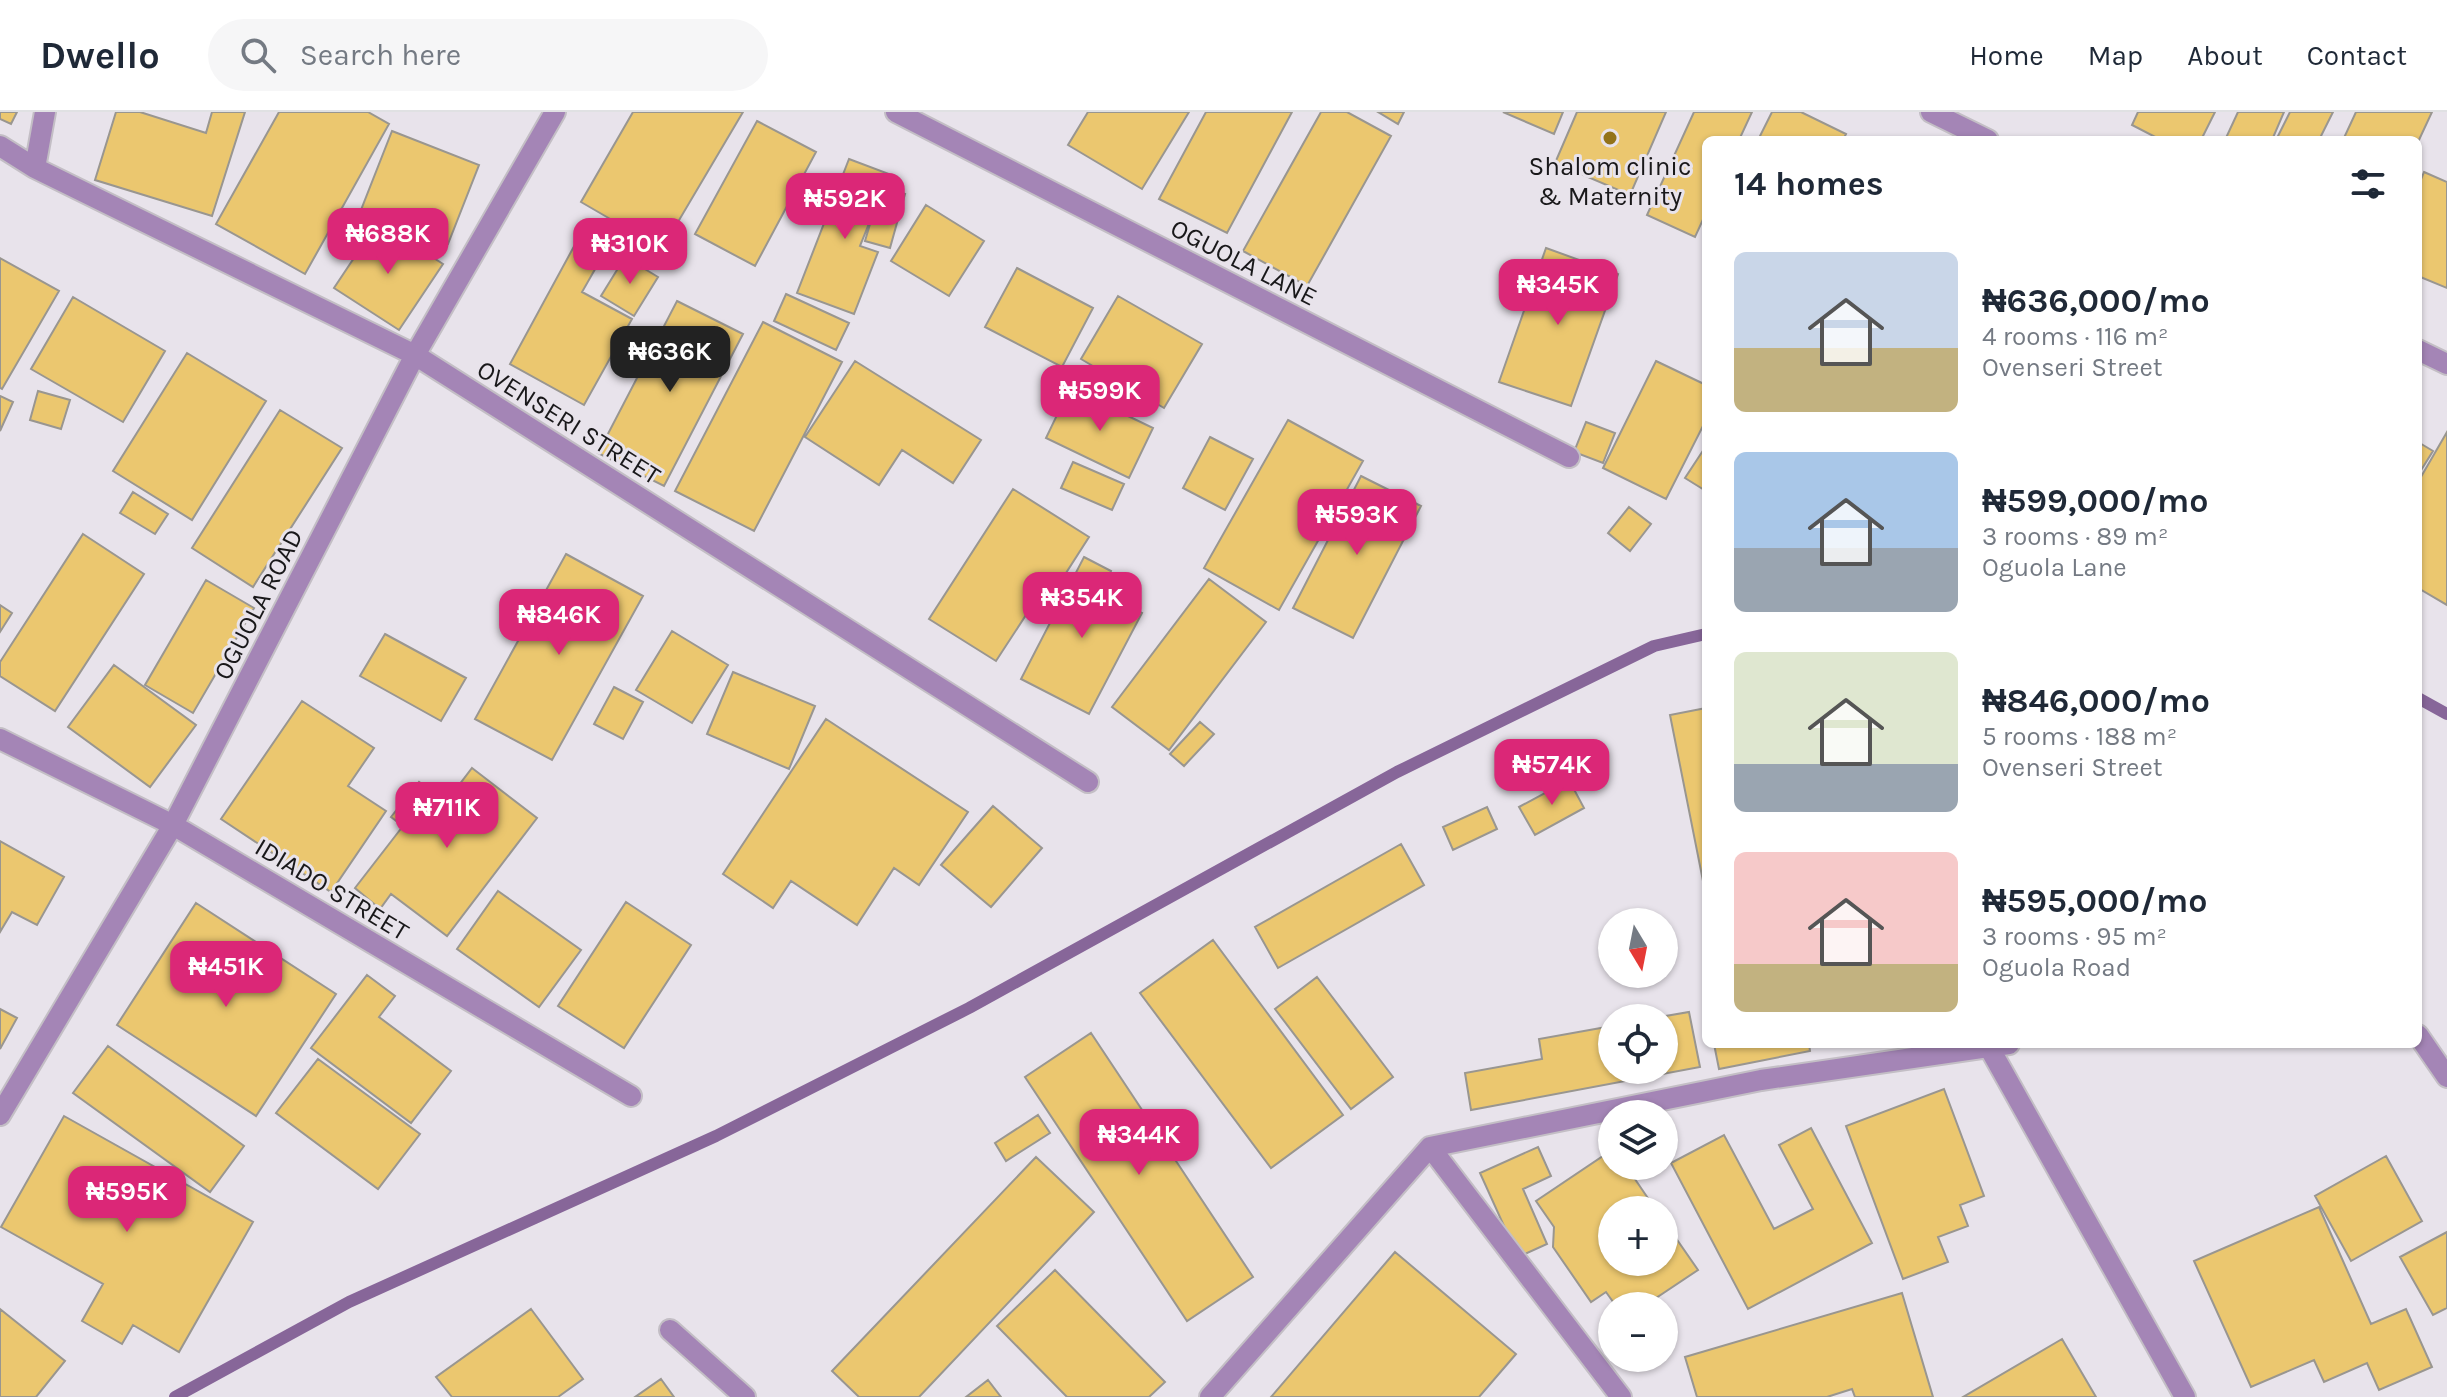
<!DOCTYPE html>
<html lang="en">
<head>
<meta charset="utf-8">
<style>
	:root { --surface:#fff; --page:#f6f6f7; --text:#1f2937; --muted:#747a83; --line:#e0e1e3; --accent:#db2777 }
	body { margin:0; font-family:Karla,sans-serif; background:var(--page); color:var(--text); height:100vh; display:flex; flex-direction:column; font-size:30px; white-space:nowrap }
	* { box-sizing:border-box; margin:0 }
	p { font-size:26px; color:var(--muted) }
	.icon { flex:none; width:44px; height:44px; fill:none; stroke:currentColor; stroke-width:2; stroke-linecap:round; stroke-linejoin:round }
	.map { position:relative; flex:1; overflow:hidden }
	.side { position:absolute; left:1702px; top:24px; width:720px; height:912px; display:flex; flex-direction:column; background:var(--surface); border-radius:12px; box-shadow:0 2px 6px #0004 }
	.side>* { flex:none }
	.needle { width:52px; rotate:170deg }
	.controls { position:absolute; left:1598px; top:796px; display:grid; gap:16px }
	.controls a { display:grid; place-items:center; width:80px; height:80px; border-radius:50%; background:var(--surface); box-shadow:0 2px 6px #0004; font-size:40px }
	.price { position:absolute; translate:-50% -68px; padding:0 18px; border-radius:16px; background:var(--accent); color:#fff; font-size:26px; line-height:52px; filter:drop-shadow(0 2px 4px #0008) }
	.price::after { content:''; position:absolute; left:50%; top:48px; width:24px; height:18px; margin-left:-12px; background:inherit; clip-path:polygon(0 0,100% 0,50% 100%) }
	.price.selected { background:#222; color:#fff }
	ul { padding:0; list-style:none }
	li { display:flex; align-items:center; gap:24px; height:200px; padding:0 32px }
	li span { display:grid; place-items:center; flex:none; width:224px; height:160px; border-radius:12px; color:#555 }
	li>.icon { margin-inline-start:auto }
	span .icon { width:96px; height:96px; fill:#fffc; stroke-width:1 }
	li b { font-size:34px }
	h2 { display:flex; justify-content:space-between; align-items:center; height:96px; padding:0 32px; font-size:34px }
	header { display:flex; align-items:center; gap:48px; box-sizing:border-box; height:112px; padding:0 40px; background:var(--surface); border-bottom:2px solid var(--line) }
	header strong { font-size:38px }
	nav { display:flex; gap:44px; margin-inline-start:auto; font-size:28px }
	.search { width:560px; height:72px; background:var(--page); display:flex; align-items:center; gap:20px; box-sizing:border-box; padding:0 28px; border-radius:44px; color:var(--muted); font-size:30px }
	.map>svg:first-child { display:block }
	.lines { fill:none; stroke-linecap:round; stroke-linejoin:round }
	.stream { stroke:#876699; stroke-width:12 }
	.building { fill:#ebc76f; stroke:#999690; stroke-width:2 }
	.street-casing { stroke:#c3bec5; stroke-width:24 }
	.street { stroke:#a485b6; stroke-width:20 }
	.poi-dot { fill:#93731a; stroke:#e8e3eb; stroke-width:3 }
	.labels { text-anchor:middle; stroke-width:6; stroke-linejoin:round; paint-order:stroke }
	.poi-label { font-size:26px; fill:#19181a; stroke:#e8e3eb }
	.street-label { font-size:26px; fill:#19181a; stroke:#e8e3eb }
</style>
</head>
<body>
<header>
<strong>Dwello</strong>
<div class="search"><svg class="icon" aria-label="search" viewBox="0 0 24 24"><circle cx="10" cy="10" r="6"/><path d="M15 15l6 6"/></svg>Search here</div>
<nav><a>Home</a><a>Map</a><a>About</a><a>Contact</a></nav>
</header>
<div class="map">
<svg width="2447" height="1285" viewBox="0 0 2447 1285">
	<rect width="100%" height="100%" fill="#e8e3eb"/>
	<g class="lines">
		<path class="stream" d="M2418,586L2447,602
			M175,1285L349,1190L716,1024L969,896L1397,660L1654,534L1706,522"/>
	</g>
	<path class="building" d="M0,0H17L11,12L0,7Z
		M116,0H140L206,21L212,0H245L212,104L95,68Z
		M279,0H368L389,12L305,162L216,112Z
		M633,0H743L662,137L581,90Z
		M1088,0H1189L1142,77L1068,33Z
		M1206,0H1292L1227,121L1159,87Z
		M1321,0H1347L1391,24L1307,174L1243,139Z
		M1378,0H1404L1398,12Z
		M1503,0H1563L1554,22Z
		M1577,0H1666L1630,83L1555,51Z
		M1694,0H1752L1739,28H1706V101L1695,125L1647,103Z
		M1772,0H1801L1846,22L1843,28H1758Z
		M2138,0H2215L2201,28H2161L2132,13Z
		M2238,0H2284L2272,28H2225Z
		M2290,0H2333L2319,28H2276Z
		M2356,0H2432L2418,30V28H2343Z
		M757,9L816,40L755,154L695,122Z
		M392,19L479,53L448,132L361,98Z
		M849,47L889,62L860,134L878,140L854,202L797,181Z
		M2424,60L2447,70V176L2418,164V75Z
		M881,75L905,82L890,136L865,129Z
		M926,93L984,129L949,184L891,149Z
		M378,110L443,152L399,218L334,176Z
		M584,116L610,131L582,180L632,207L584,293L510,252Z
		M1546,136L1618,162L1571,294L1499,270Z
		M625,145L658,165L634,204L601,184Z
		M0,146L59,179L2,277L0,276Z
		M1017,156L1093,196L1062,255L985,215Z
		M786,182L849,211L836,238L774,209Z
		M1118,184L1202,232L1164,296L1081,247Z
		M73,185L165,239L123,310L31,257Z
		M677,189L743,222L664,374L598,341Z
		M763,210L842,250L754,419L675,379Z
		M187,241L266,289L192,408L113,359Z
		M855,249L981,328L953,371L902,338L879,373L805,325Z
		M1656,249L1706,273V308L1666,387L1603,356Z
		M1070,276L1153,316L1129,366L1046,326Z
		M38,279L70,288L61,317L30,308Z
		M0,284L13,290L0,319Z
		M280,298L342,336L253,475L192,436Z
		M1288,308L1363,349L1279,498L1204,456Z
		M1586,310L1615,321L1603,351L1574,340Z
		M2447,320V493L2418,476V370Z
		M1210,325L1253,347L1225,398L1183,376Z
		M2418,330L2433,339L2418,363Z
		M1706,334V379L1685,366Z
		M1073,350L1124,372L1112,398L1061,376Z
		M1361,364L1421,394L1353,526L1293,496Z
		M1013,377L1089,425L1048,489L1039,483L996,549L929,507Z
		M133,380L168,402L155,422L120,401Z
		M1629,395L1651,412L1630,439L1608,421Z
		M83,422L144,462L55,599L0,564V550Z
		M566,442L643,484L552,648L475,607Z
		M1084,445L1111,459L1101,480L1142,501L1089,602L1021,567Z
		M1209,467L1266,510L1169,638L1112,595Z
		M206,468L254,496L193,601L145,573Z
		M0,493L12,501L0,520Z
		M672,519L728,553L692,611L636,578Z
		M385,522L466,566L441,609L360,564Z
		M114,553L196,613L150,675L68,615Z
		M733,560L815,594L789,657L707,622Z
		M614,575L643,590L623,627L594,612Z
		M302,589L374,636L348,674L386,699L331,780L221,707Z
		M1706,596V784L1670,603Z
		M826,607L968,700L919,773L894,756L857,813L791,769L773,796L723,762Z
		M1200,610L1214,622L1184,654L1170,642Z
		M472,656L537,706L447,824L391,782L380,797L355,776L403,714L391,705L419,670L446,690Z
		M1569,668L1584,696L1535,723L1519,695Z
		M993,694L1042,736L991,795L941,753Z
		M1487,695L1497,717L1453,738L1443,715Z
		M0,729L64,765L37,813L12,800L0,820Z
		M1401,732L1424,773L1278,856L1255,815Z
		M498,779L581,838L539,895L457,837Z
		M626,790L691,833L624,936L558,894Z
		M196,791L336,882L256,1004L117,913Z
		M1213,828L1343,1003L1271,1056L1140,881Z
		M367,863L395,884L379,905L451,959L411,1011L311,936Z
		M1317,865L1393,965L1351,997L1275,897Z
		M0,897L17,906L0,937Z
		M1689,900L1700,955L1471,998L1465,961L1542,947L1539,927L1612,914V958H1664V906H1654Z
		M1091,921L1253,1165L1187,1209L1025,965Z
		M1714,932H1809L1810,939L1719,957Z
		M108,934L244,1034L210,1080L73,981Z
		M318,947L420,1022L378,1077L276,1001Z
		M1944,977L1984,1084L1960,1093L1968,1114L1938,1125L1948,1150L1903,1167L1846,1014Z
		M1038,1003L1050,1021L1006,1049L995,1031Z
		M64,1004L253,1110L179,1240L133,1213L122,1232L82,1209L103,1172L1,1115Z
		M1811,1016L1872,1131L1748,1197L1671,1051L1724,1023L1774,1117L1813,1097L1779,1033Z
		M1538,1035L1551,1064L1523,1077L1547,1132L1518,1145L1480,1061Z
		M1612,1038V1054H1626L1656,1098H1612V1150H1664V1109L1698,1158L1644,1194H1616L1606,1180L1591,1190L1553,1135L1554,1115L1536,1089Z
		M2386,1044L2422,1109L2351,1149L2315,1084Z
		M1036,1045L1094,1100L919,1285H859L832,1259Z
		M2319,1095L2371,1212L2406,1197L2432,1255L2379,1278L2367,1251L2324,1270L2314,1248L2251,1275L2194,1149Z
		M2447,1120V1196L2433,1203L2400,1145Z
		M1395,1140L1516,1242L1479,1285H1271Z
		M1055,1158L1165,1270L1149,1285H1067L997,1214Z
		M1902,1181L1933,1285H1855L1852,1277L1827,1285H1697L1685,1245Z
		M0,1197L65,1249L36,1285H0Z
		M531,1197L583,1267L558,1285H452L436,1265Z
		M2062,1227L2096,1285H1963Z
		M661,1267L674,1285H635Z
		M988,1268L1001,1285H966Z"/>
	<g class="lines">
		<defs>
			<path id="street" d="M896,0L1569,345
				M1931,0L1988,28
				M0,34L35,56L415,243L1088,670
				M35,56L45,0
				M2418,238L2447,252
				M0,627L173,713L631,984
				M2418,923L2447,965
				M1990,937L2185,1285
				M0,1003L173,713L415,243L555,0
				M1430,1035L1621,1285
				M670,1218L745,1285
				M1210,1285L1430,1035L1761,968L2009,932"/>
		</defs>
		<use href="#street" class="street-casing"/>
		<use href="#street" class="street"/>
	</g>
	<circle class="poi-dot" cx="1610" cy="26" r="8"/>
	<g class="labels">
		<g class="poi-label">
			<text x="1610" y="63">Shalom clinic<tspan x="1610" dy="30">&amp; Maternity</tspan></text>
		</g>
		<g class="street-label">
			<text transform="translate(1244 150) rotate(27)" y="9">OGUOLA LANE</text>
			<text transform="translate(569 310) rotate(32)" y="9">OVENSERI STREET</text>
			<text transform="translate(258 492) rotate(-63)" y="9">OGUOLA ROAD</text>
			<text transform="translate(332 777) rotate(31)" y="9">IDIADO STREET</text>
		</g>
	</g>
</svg>
<div class="controls">
<a><svg class="needle" viewBox="-14 -14 28 28"><path d="M0-13l5 13h-10z" fill="#e53935"/><path d="M0 13l5-13h-10z" fill="#747a83"/></svg></a>
<a><svg class="icon" aria-label="locate" viewBox="0 0 24 24"><circle cx="12" cy="12" r="6"/><path d="M12 2v4M12 18v4M2 12h4M18 12h4"/></svg></a>
<a><svg class="icon" aria-label="layers" viewBox="0 0 24 24"><path d="M12 4l9 5-9 5-9-5zM3 14l9 5 9-5"/></svg></a>
<a>+</a>
<a>−</a>
</div>
<b class="price" style="left:845px;top:129px">₦592K</b>
<b class="price" style="left:388px;top:164px">₦688K</b>
<b class="price" style="left:630px;top:174px">₦310K</b>
<b class="price" style="left:1558px;top:215px">₦345K</b>
<b class="price selected" style="left:670px;top:282px">₦636K</b>
<b class="price" style="left:1100px;top:321px">₦599K</b>
<b class="price" style="left:1357px;top:445px">₦593K</b>
<b class="price" style="left:1082px;top:528px">₦354K</b>
<b class="price" style="left:559px;top:545px">₦846K</b>
<b class="price" style="left:1552px;top:695px">₦574K</b>
<b class="price" style="left:447px;top:738px">₦711K</b>
<b class="price" style="left:226px;top:897px">₦451K</b>
<b class="price" style="left:1139px;top:1065px">₦344K</b>
<b class="price" style="left:127px;top:1122px">₦595K</b>
<section class="side">
<h2>14 homes<svg class="icon" aria-label="filters" viewBox="0 0 24 24"><path d="M4 7h16M4 17h16"/><circle cx="9" cy="7" r="2"/><circle cx="15" cy="17" r="2"/></svg></h2>
<ul>
<li><span style="background:linear-gradient(#c9d6e8 60%,#c2b280 0)"><svg class="icon" aria-label="home" viewBox="0 0 24 24"><path d="M3 11l9-7 9 7M6 9v11h12V9"/></svg></span><div><b>₦636,000/mo</b><p>4 rooms · 116 m²</p><p>Ovenseri Street</p></div></li>
<li><span style="background:linear-gradient(#a9c7e8 60%,#9aa5b1 0)"><svg class="icon" aria-label="home" viewBox="0 0 24 24"><path d="M3 11l9-7 9 7M6 9v11h12V9"/></svg></span><div><b>₦599,000/mo</b><p>3 rooms · 89 m²</p><p>Oguola Lane</p></div></li>
<li><span style="background:linear-gradient(#dfe7d0 70%,#9aa5b1 0)"><svg class="icon" aria-label="home" viewBox="0 0 24 24"><path d="M3 11l9-7 9 7M6 9v11h12V9"/></svg></span><div><b>₦846,000/mo</b><p>5 rooms · 188 m²</p><p>Ovenseri Street</p></div></li>
<li><span style="background:linear-gradient(#f6c9c9 70%,#c2b280 0)"><svg class="icon" aria-label="home" viewBox="0 0 24 24"><path d="M3 11l9-7 9 7M6 9v11h12V9"/></svg></span><div><b>₦595,000/mo</b><p>3 rooms · 95 m²</p><p>Oguola Road</p></div></li>
</ul>
</section>
</div>
</body>
</html>
